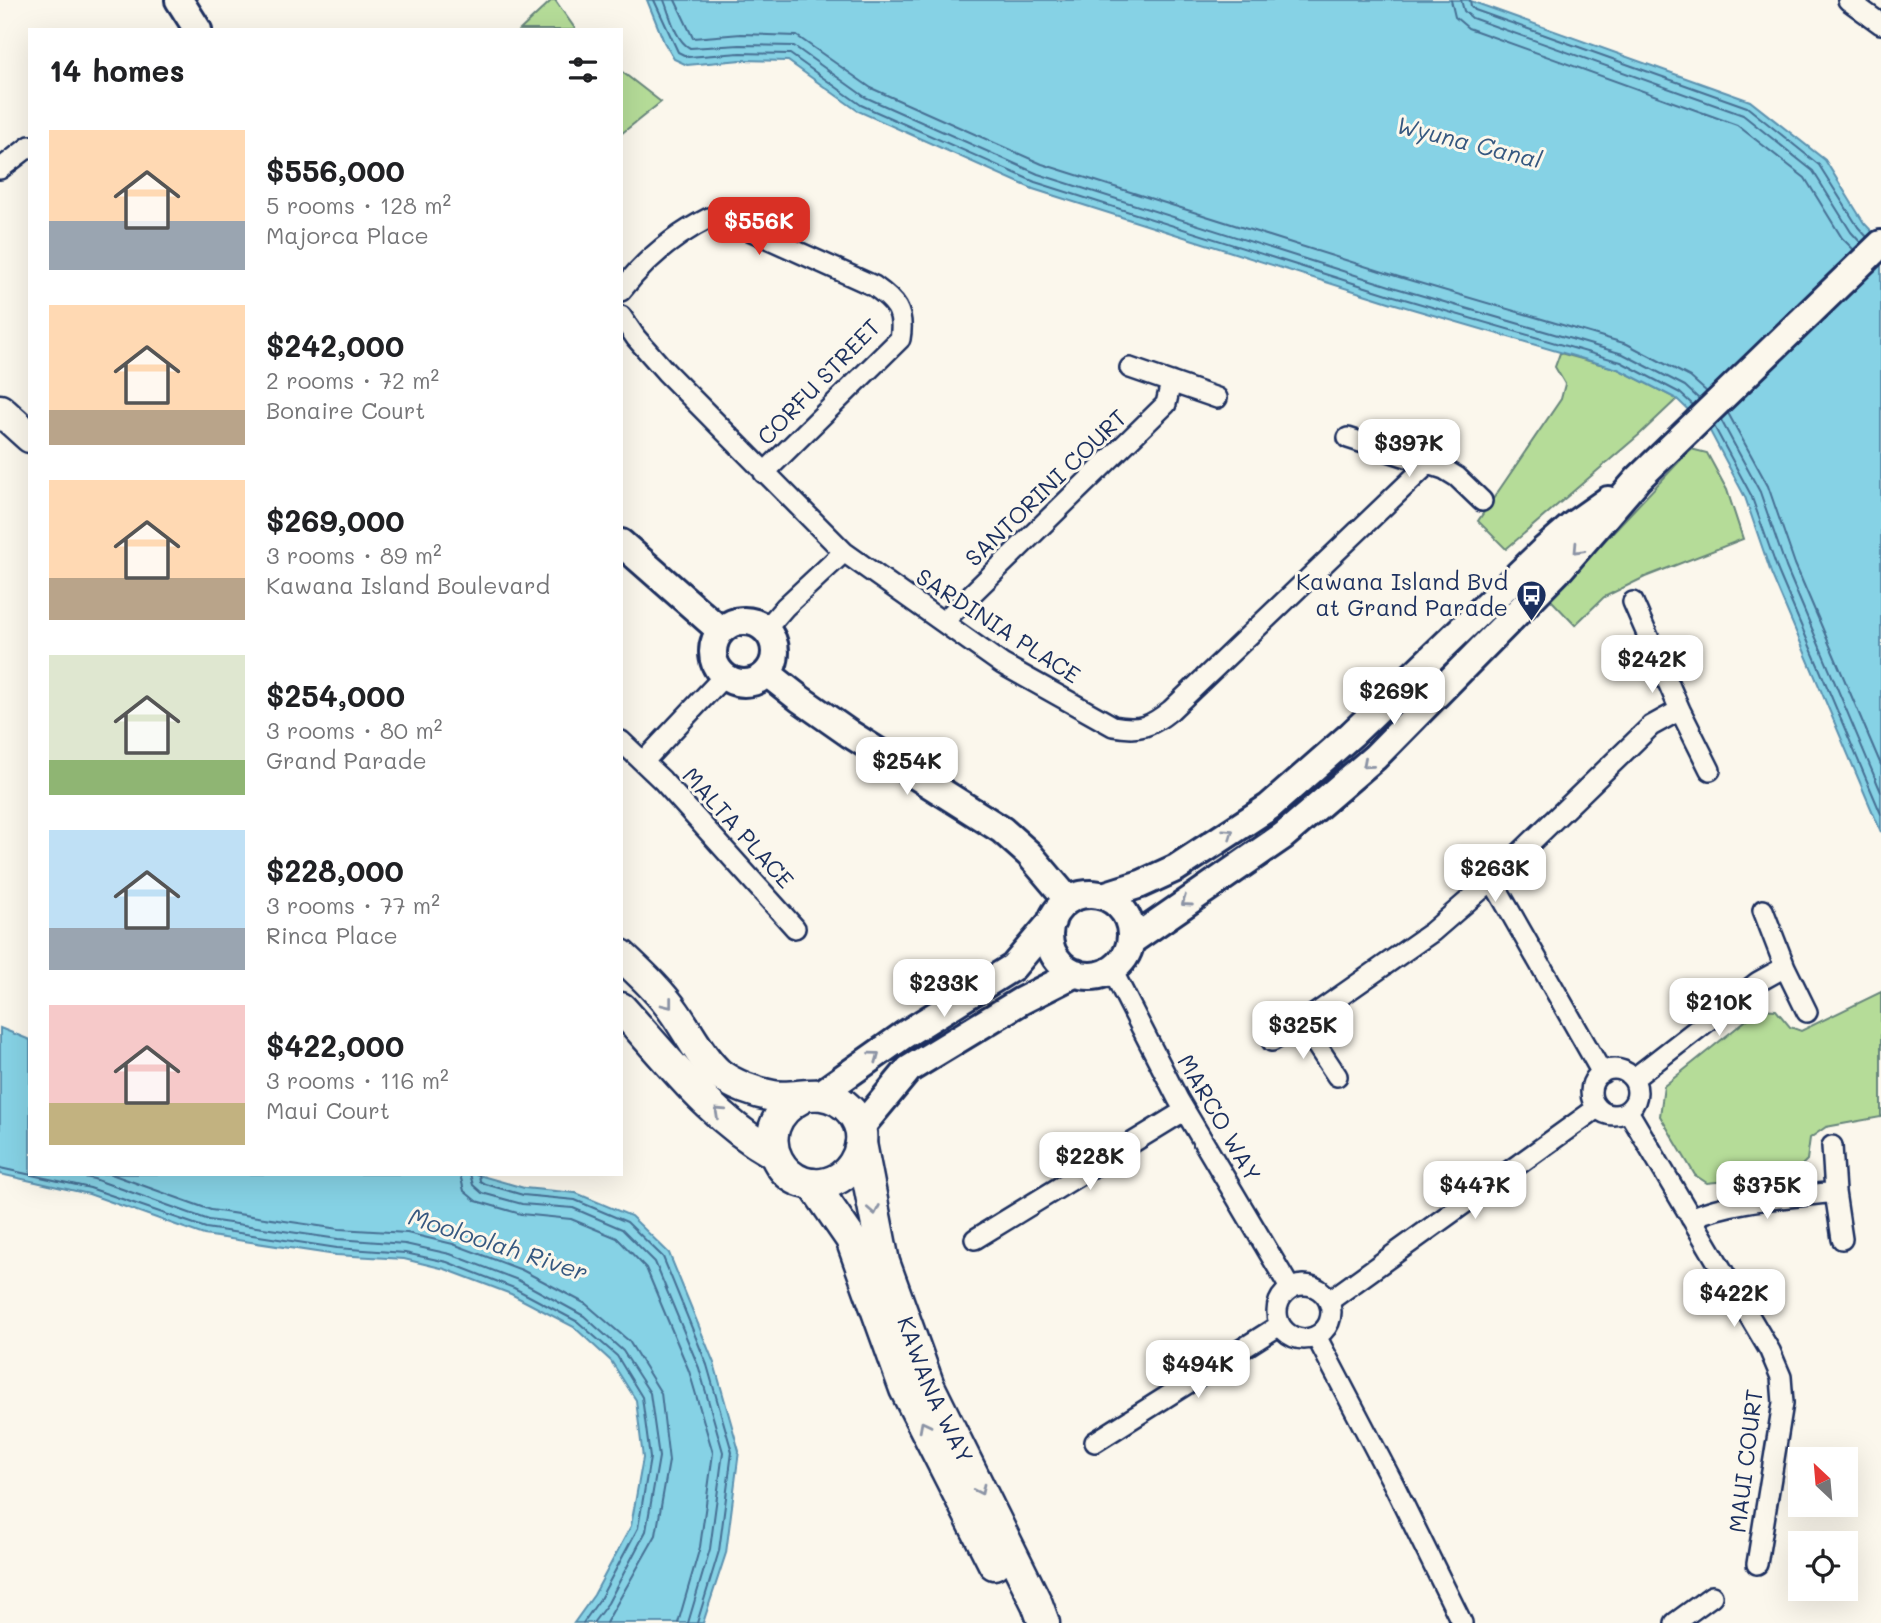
<!DOCTYPE html>
<html lang="en">
<head>
<meta charset="utf-8">
<style>
	:root { --surface:#fff; --page:#f2f2f2; --text:#202124; --muted:#757577; --accent:#d93025 }
	body { margin:0; font-family:Mali,sans-serif; background:var(--page); color:var(--text); height:100vh; display:flex; flex-direction:column; font-size:26px; white-space:nowrap }
	* { box-sizing:border-box; margin:0 }
	p { font-size:23px; color:var(--muted) }
	.icon { flex:none; width:38px; height:38px; fill:none; stroke:currentColor; stroke-width:2; stroke-linecap:round; stroke-linejoin:round }
	.map { position:relative; flex:1; overflow:hidden }
	.details { position:absolute; left:28px; top:28px; width:595px; height:1148px; display:flex; flex-direction:column; background:var(--surface); border-radius:0px; box-shadow:0 7px 28px #0002 }
	.details>* { flex:none }
	.needle { width:46px; rotate:334deg }
	.buttons { position:absolute; left:1788px; top:1447px; display:grid; gap:14px }
	.buttons a { display:grid; place-items:center; width:70px; height:70px; border-radius:0px; background:var(--surface); box-shadow:0 7px 28px #0002; font-size:35px }
	.price { position:absolute; translate:-50% -60px; padding:0 16px; border-radius:14px; background:#fff; color:#222; font-size:23px; line-height:46px; filter:drop-shadow(0 2px 4px #0008) }
	.price::after { content:''; position:absolute; left:50%; top:42px; width:21px; height:16px; margin-left:-10px; background:inherit; clip-path:polygon(0 0,100% 0,50% 100%) }
	.price.active { background:var(--accent); color:#fff }
	ul { padding:0; list-style:none }
	li { display:flex; align-items:center; gap:21px; height:175px; padding:0 21px }
	li span { display:grid; place-items:center; flex:none; width:196px; height:140px; border-radius:0px; color:#555 }
	li>.icon { margin-inline-start:auto }
	span .icon { width:84px; height:84px; fill:#fffc; stroke-width:1 }
	li b { font-size:30px }
	h2 { display:flex; justify-content:space-between; align-items:center; height:84px; padding:0 21px; font-size:30px }
	.map>svg:first-child { display:block }
	.green { fill:#b5dc98; stroke:#68867b; stroke-width:2 }
	.water { fill:#86d2e5; stroke:#5b91af; stroke-width:2 }
	.lines { fill:none; stroke-linecap:round; stroke-linejoin:round }
	.shore { stroke:#467094; stroke-width:2 }
	.street-casing { stroke:#1b2f5e; stroke-width:24 }
	.secondary-casing { stroke:#1b2f5e; stroke-width:32 }
	.primary-casing { stroke:#1b2f5e; stroke-width:35 }
	.street { stroke:#fbf7ec; stroke-width:19 }
	.secondary { stroke:#fbf7ec; stroke-width:26 }
	.primary { stroke:#fbf7ec; stroke-width:30 }
	.oneway { stroke:#8b93a5 }
	.labels { text-anchor:middle; stroke-width:6; stroke-linejoin:round; paint-order:stroke }
	.street-label { font-size:23px; fill:#1b2f5e; stroke:#fbf7ec }
	.poi-label { font-size:23px; fill:#1b2f5e; stroke:#fbf7ec; text-anchor:end }
	.water-label { font-size:24px; font-style:italic; fill:#365880; stroke:#fbf7ec }
</style>
</head>
<body>
<div class="map">
<svg width="1881" height="1623" viewBox="0 0 1881 1623">
	<rect width="100%" height="100%" fill="#fbf7ec"/>
	<filter id="ink" filterUnits="userSpaceOnUse"><feTurbulence type="fractalNoise" baseFrequency=".0143" numOctaves="2"/><feDisplacementMap in="SourceGraphic" scale="14" xChannelSelector="R" yChannelSelector="G"/><feConvolveMatrix kernelMatrix="1 2 1 2 8 2 1 2 1" color-interpolation-filters="sRGB"/></filter>
	<g filter="url(#ink)">
		<path class="green" d="M552,0H555L576,30H520Z
			M621,71L661,102L621,134Z
			M1560,353L1618,369L1677,399L1640,434L1506,549L1478,521L1561,399L1565,384L1555,367Z
			M1691,449L1707,453L1727,490L1743,539L1645,577L1604,597L1575,625L1550,599Z
			M1881,992V1117L1826,1127L1810,1138L1807,1160L1793,1174L1707,1183L1695,1175L1660,1116L1664,1086L1760,1009L1776,1010L1790,1027L1801,1031Z"/>
		<path class="water" d="M647,0H1468L1750,101L1825,160L1864,223L1881,241V832L1771,573L1745,497L1710,431L1677,399L1618,369L1392,303L1033,189L858,111L788,61L741,60L687,65L674,59L664,42Z
			M0,1028L30,1040V1174H475L524,1188L576,1193L631,1216L669,1253L714,1363L739,1451L726,1553L703,1623H574L594,1595L631,1526L643,1458L636,1400L611,1361L574,1327L511,1294L445,1269L404,1259L336,1255L204,1235L89,1194L0,1174Z"/>
		<g class="lines">
			<path class="shore" d="M654,0L678,52L688,57L740,53L790,54L861,105L1035,182L1394,296L1621,362L1680,393L1693,405
				M664,0C670,15 675,40 690,48L740,45L794,46L865,97L1038,174L1396,288L1623,354L1685,386L1699,399
				M675,0L693,38L741,34L797,36L871,88L1042,164L1399,277L1627,344L1690,377L1707,392
				M1451,0L1455,17L1468,28L1737,125L1805,178L1842,238L1854,250
				M1461,0L1464,11L1472,18L1743,115L1813,171L1851,232L1861,243
				M1470,0L1471,6L1475,10L1747,107L1819,165L1858,227L1867,237
				M1728,413L1768,486L1795,564L1881,765
				M1721,420L1760,492L1786,567L1881,792
				M1714,426L1751,495L1778,571L1881,814
				M0,1168L90,1188L206,1228L337,1248L405,1253L447,1262L514,1288L578,1322L617,1356L642,1397L650,1458L638,1528L600,1599L583,1623
				M70,1174L94,1179L209,1220L338,1239L405,1244L450,1254L518,1280L584,1316L623,1351L650,1393L659,1457L646,1531L608,1603L593,1623
				M111,1174L211,1210L339,1229L407,1233L453,1244L522,1270L586,1304L629,1341L661,1393L669,1461L656,1535L606,1623
				M460,1174L464,1191L476,1201L521,1214L571,1219L617,1238L646,1268L689,1371L713,1453L700,1547L678,1623
				M470,1174L473,1185L482,1193L522,1204L573,1208L622,1229L655,1262L699,1368L723,1452L710,1549L688,1623
				M479,1174L480,1181L485,1184L523,1195L575,1200L627,1222L663,1257L707,1365L732,1452L719,1551L697,1623"/>
			<defs>
				<path id="street" d="M1848,0L1881,24
					M0,169L30,146
					M621,291C644,261 675,235 709,218L736,224L874,286C895,301 905,311 900,339L764,473
					M621,316L636,338L666,372L844,552L785,607L766,629
					M1130,368L1217,398
					M1348,438L1444,469L1457,477L1482,501
					M844,552L1002,664L1113,726C1140,731 1150,727 1171,710L1428,464
					M1633,602L1680,710L1710,770
					M943,622L1166,404L1171,382
					M621,741L662,780L795,928
					M644,761L724,676
					M1492,880L1602,1073
					M1763,910L1785,967L1807,1012
					M1112,970L1178,1099L1290,1288
					M1302,1023L1337,1076
					M1272,1041L1302,1023L1432,932L1492,880L1651,726L1680,710
					M1591 1092a23 23 0 1 1 46 0a23 23 0 1 1-46 0Z
					M1633,1079L1758,982L1785,967
					M1628,1111L1770,1351L1781,1377L1783,1403L1757,1564
					M1832,1146L1835,1192L1842,1239
					M1691,1218C1735,1199 1787,1198 1835,1192
					M975,1239L1184,1111
					M1277 1312a27 27 0 1 1 54 0a27 27 0 1 1-54 0Z
					M1329,1301L1597,1108
					M1316,1336L1394,1485L1462,1623
					M1095,1442L1280,1325
					M1675,1623L1712,1596"/>
				<path id="secondary" d="M179,0L198,30
					M621,543L721,631
					M713 652a31 31 0 1 1 62 0a31 31 0 1 1-62 0Z
					M767,673L800,699L850,734L1002,830L1029,854L1068,900
					M1049 935a41 41 0 1 1 82 0a41 41 0 1 1-82 0Z
					M1103,896L1141,884L1176,868L1269,807L1352,734L1544,550L1574,524L1608,500
					M1131,941L1283,836L1375,757L1561,568L1638,479L1881,244
					M819,1095L904,1035L1013,967L1052,921
					M860,1128L909,1069L1021,1001L1076,973"/>
				<g id="primary">
					<path d="M0,410L30,437"/>
					<path d="M621,955C640,973 660,991 675,1013C689,1033 701,1058 719,1074C733,1085 756,1093 773,1096C789,1099 808,1093 821,1095C844,1098 864,1119 861,1143C859,1157 851,1171 839,1178C788,1207 739,1129 803,1097"/>
					<path d="M621,1008C668,1060 712,1119 773,1153"/>
					<path id="s1" d="M861,1143L884,1262L929,1386L1037,1604L1044,1623"/>
					<path d="M813,1184L851,1239L905,1389L994,1564"/>
				</g>
			</defs>
			<use href="#street" class="street-casing"/>
			<use href="#secondary" class="secondary-casing"/>
			<use href="#primary" class="primary-casing"/>
			<use href="#street" class="street"/>
			<use href="#secondary" class="secondary"/>
			<use href="#primary" class="primary"/>
		</g>
		<defs><path id="oneway-chevron" d="M-2-3.5L2.5 0L-2 3.5" fill="none" stroke-width="1.6" stroke-linecap="round" stroke-linejoin="round" transform="scale(1.75)"/></defs>
		<g class="oneway">
			<use href="#oneway-chevron" transform="translate(1578 549) rotate(133)"/>
			<use href="#oneway-chevron" transform="translate(1367 764) rotate(139)"/>
			<use href="#oneway-chevron" transform="translate(1229 833) rotate(-34)"/>
			<use href="#oneway-chevron" transform="translate(1186 902) rotate(145)"/>
			<use href="#oneway-chevron" transform="translate(668 1004) rotate(52)"/>
			<use href="#oneway-chevron" transform="translate(875 1056) rotate(-36)"/>
			<use href="#oneway-chevron" transform="translate(719 1112) rotate(-137)"/>
			<use href="#oneway-chevron" transform="translate(874 1210) rotate(79)"/>
			<use href="#oneway-chevron" transform="translate(924 1426) rotate(-117)"/>
			<use href="#oneway-chevron" transform="translate(980 1490) rotate(64)"/>
		</g>
	</g>
	<defs>
		<symbol id="bus-pin" viewBox="-11 -11 22 30"><path d="M0 17L-7.5 6A9.5 9.5 0 1 1 7.5 6Z" fill="#1b2f5e" stroke="#fbf7ec"/><path d="M-5-6H5V4H4V6H2V4H-2V6H-4V4H-5ZM-3.5-4V0h7V-4ZM-3.5 1.2v1.5H-2V1.2ZM2 1.2v1.5H3.5V1.2Z" fill="#fff"/></symbol>
	</defs>
	<g fill-rule="evenodd">
		<use href="#bus-pin" x="1514" y="578" width="35" height="47"/>
	</g>
	<g class="labels">
		<g class="street-label">
			<text transform="translate(819 382) rotate(-46)" y="8">CORFU STREET</text>
			<text transform="translate(1046 488) rotate(-44)" y="8">SANTORINI COURT</text>
			<text transform="translate(998 626) rotate(33)" y="8">SARDINIA PLACE</text>
			<text transform="translate(738 828) rotate(48)" y="8">MALTA PLACE</text>
			<text transform="translate(1219 1118) rotate(60)" y="8">MARCO WAY</text>
			<text dy="8" stroke="none"><textPath href="#s1" startOffset="259">KAWANA WAY</textPath></text>
			<text transform="translate(1746 1461) rotate(-83)" y="8">MAUI COURT</text>
		</g>
		<g class="poi-label">
			<text x="1508" y="590">Kawana Island Bvd<tspan x="1508" dy="26">at Grand Parade</tspan></text>
		</g>
		<g class="water-label">
			<text transform="translate(1469 143) rotate(14)" y="8">Wyuna Canal</text>
			<text transform="translate(498 1245) rotate(18)" y="8">Mooloolah River</text>
		</g>
	</g>
</svg>
<div class="buttons">
<a><svg class="needle" viewBox="-14 -14 28 28"><path d="M0-13l5 13h-10z" fill="#e53935"/><path d="M0 13l5-13h-10z" fill="#757577"/></svg></a>
<a><svg class="icon" aria-label="locate" viewBox="0 0 24 24"><circle cx="12" cy="12" r="6"/><path d="M12 2v4M12 18v4M2 12h4M18 12h4"/></svg></a>
</div>
<b class="price active" style="left:759px;top:257px">$556K</b>
<b class="price" style="left:1409px;top:479px">$397K</b>
<b class="price" style="left:1652px;top:695px">$242K</b>
<b class="price" style="left:1394px;top:727px">$269K</b>
<b class="price" style="left:907px;top:797px">$254K</b>
<b class="price" style="left:1495px;top:904px">$263K</b>
<b class="price" style="left:944px;top:1019px">$233K</b>
<b class="price" style="left:1719px;top:1038px">$210K</b>
<b class="price" style="left:1303px;top:1061px">$325K</b>
<b class="price" style="left:1090px;top:1192px">$228K</b>
<b class="price" style="left:1475px;top:1221px">$447K</b>
<b class="price" style="left:1767px;top:1221px">$375K</b>
<b class="price" style="left:1734px;top:1329px">$422K</b>
<b class="price" style="left:1198px;top:1400px">$494K</b>
<section class="details">
<h2>14 homes<svg class="icon" aria-label="filters" viewBox="0 0 24 24"><path d="M4 7h16M4 17h16"/><circle cx="9" cy="7" r="2"/><circle cx="15" cy="17" r="2"/></svg></h2>
<ul>
<li><span style="background:linear-gradient(#ffd9b3 65%,#9aa5b1 0)"><svg class="icon" aria-label="home" viewBox="0 0 24 24"><path d="M3 11l9-7 9 7M6 9v11h12V9"/></svg></span><div><b>$556,000</b><p>5 rooms · 128 m²</p><p>Majorca Place</p></div></li>
<li><span style="background:linear-gradient(#ffd9b3 75%,#b9a48a 0)"><svg class="icon" aria-label="home" viewBox="0 0 24 24"><path d="M3 11l9-7 9 7M6 9v11h12V9"/></svg></span><div><b>$242,000</b><p>2 rooms · 72 m²</p><p>Bonaire Court</p></div></li>
<li><span style="background:linear-gradient(#ffd9b3 70%,#b9a48a 0)"><svg class="icon" aria-label="home" viewBox="0 0 24 24"><path d="M3 11l9-7 9 7M6 9v11h12V9"/></svg></span><div><b>$269,000</b><p>3 rooms · 89 m²</p><p>Kawana Island Boulevard</p></div></li>
<li><span style="background:linear-gradient(#dfe7d0 75%,#8fb573 0)"><svg class="icon" aria-label="home" viewBox="0 0 24 24"><path d="M3 11l9-7 9 7M6 9v11h12V9"/></svg></span><div><b>$254,000</b><p>3 rooms · 80 m²</p><p>Grand Parade</p></div></li>
<li><span style="background:linear-gradient(#bfe0f5 70%,#9aa5b1 0)"><svg class="icon" aria-label="home" viewBox="0 0 24 24"><path d="M3 11l9-7 9 7M6 9v11h12V9"/></svg></span><div><b>$228,000</b><p>3 rooms · 77 m²</p><p>Rinca Place</p></div></li>
<li><span style="background:linear-gradient(#f6c9c9 70%,#c2b280 0)"><svg class="icon" aria-label="home" viewBox="0 0 24 24"><path d="M3 11l9-7 9 7M6 9v11h12V9"/></svg></span><div><b>$422,000</b><p>3 rooms · 116 m²</p><p>Maui Court</p></div></li>
</ul>
</section>
</div>
</body>
</html>
